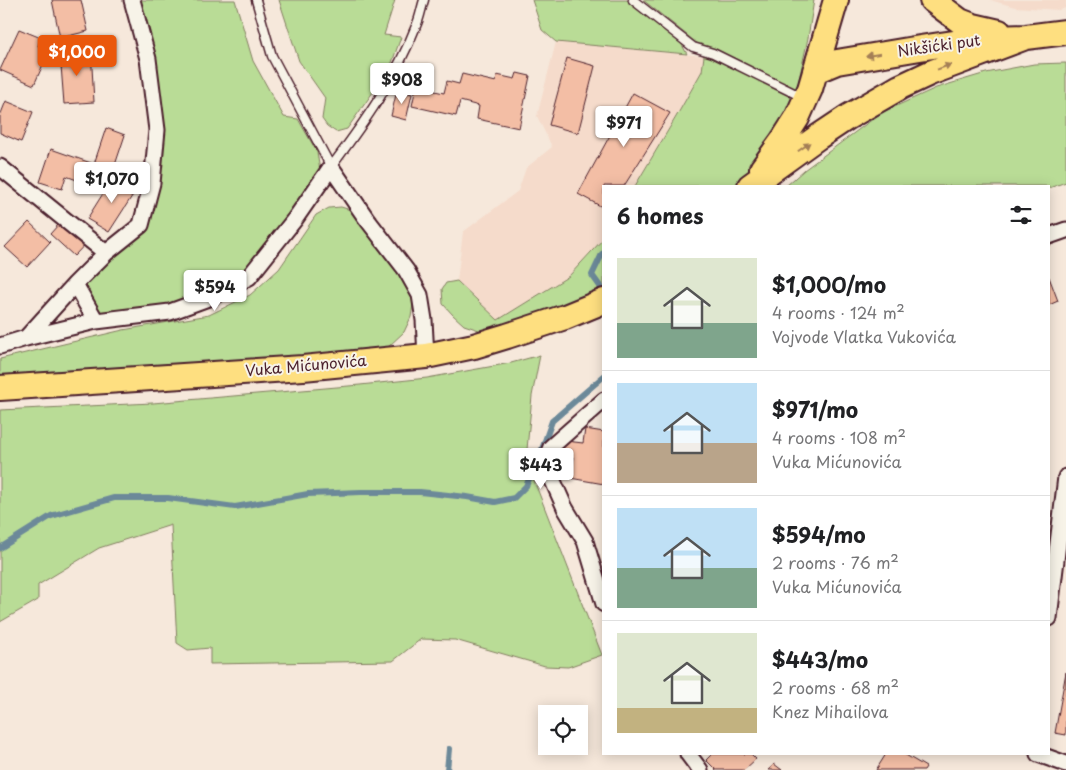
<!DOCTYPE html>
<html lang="en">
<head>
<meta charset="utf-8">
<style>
	:root { --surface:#fff; --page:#f2f2f2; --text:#202124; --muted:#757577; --line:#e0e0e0; --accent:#ea580c }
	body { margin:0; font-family:"Playpen Sans",sans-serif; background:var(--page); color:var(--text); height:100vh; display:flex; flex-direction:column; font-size:19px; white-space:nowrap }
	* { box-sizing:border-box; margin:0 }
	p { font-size:16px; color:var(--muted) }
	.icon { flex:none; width:28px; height:28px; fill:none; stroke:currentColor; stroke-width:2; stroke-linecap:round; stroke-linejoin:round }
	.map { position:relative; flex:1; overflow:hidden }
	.panel { position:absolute; left:602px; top:185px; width:448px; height:570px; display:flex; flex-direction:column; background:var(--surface); border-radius:0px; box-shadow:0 2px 12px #0003 }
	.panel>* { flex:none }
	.tools { position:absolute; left:538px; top:705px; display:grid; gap:10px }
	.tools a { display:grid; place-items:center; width:50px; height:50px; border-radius:0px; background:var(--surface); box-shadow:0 2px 12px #0003; font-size:25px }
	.price { position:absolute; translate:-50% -42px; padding:0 11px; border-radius:5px; background:#fff; color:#222; font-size:16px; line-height:32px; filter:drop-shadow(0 1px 2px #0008) }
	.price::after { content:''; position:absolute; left:50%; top:30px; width:15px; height:11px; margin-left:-8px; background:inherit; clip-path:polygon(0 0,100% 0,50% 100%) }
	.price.on { background:var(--accent); color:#fff }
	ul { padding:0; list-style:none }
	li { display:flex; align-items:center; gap:15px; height:125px; padding:0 15px }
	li+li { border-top:1px solid var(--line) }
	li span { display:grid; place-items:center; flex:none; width:140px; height:100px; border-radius:0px; color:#555 }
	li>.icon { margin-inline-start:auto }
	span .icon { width:60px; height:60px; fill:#fffc; stroke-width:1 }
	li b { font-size:21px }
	h2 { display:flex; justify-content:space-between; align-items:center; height:60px; padding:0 15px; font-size:21px }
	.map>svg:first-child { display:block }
	.built { fill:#f5dbcb }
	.green { fill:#b9dc96; stroke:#827e60 }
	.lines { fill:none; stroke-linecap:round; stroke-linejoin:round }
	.stream { stroke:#6c8999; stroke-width:6 }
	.building { fill:#f3bea5; stroke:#4a1f2b }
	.service-casing { stroke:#4a1f2b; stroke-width:11 }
	.minor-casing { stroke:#4a1f2b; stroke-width:19 }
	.primary-casing { stroke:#4a1f2b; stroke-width:28 }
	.service { stroke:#f7f3e8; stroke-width:8 }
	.minor { stroke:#f7f3e8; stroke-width:15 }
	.primary { stroke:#fedf80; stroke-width:24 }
	.oneway { fill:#a47f56 }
	.labels { text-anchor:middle; stroke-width:4; stroke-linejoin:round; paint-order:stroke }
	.street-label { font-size:15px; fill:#4a1f2b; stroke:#f7f3e8 }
</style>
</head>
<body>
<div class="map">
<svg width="1066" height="770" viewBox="0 0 1066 770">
	<rect width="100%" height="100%" fill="#f6e8db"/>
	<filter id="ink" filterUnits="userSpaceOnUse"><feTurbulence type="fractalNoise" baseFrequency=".02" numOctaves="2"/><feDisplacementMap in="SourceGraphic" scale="10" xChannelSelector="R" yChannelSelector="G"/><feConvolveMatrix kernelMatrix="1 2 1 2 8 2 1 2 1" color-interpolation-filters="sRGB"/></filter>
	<g filter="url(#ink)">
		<path class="built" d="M990,0H1066V8L1059,10L1015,7Z
			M556,42L704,56L702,71L676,117L635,186H604V238L569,276L497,320L457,281L463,232L518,191L526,168L552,147L537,116Z"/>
		<path class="green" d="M138,0H235L253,61L284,117L298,119L317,152L320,171L298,204L245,271L210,292L169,307L99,315L84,284L110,257L147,229L155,183Z
			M279,0H395L384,35L401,37L390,68L347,129L336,132L327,126L322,119L325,98L299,61Z
			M532,0H627L681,43L687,54L556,42L542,30Z
			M643,0H814L808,38L795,98L776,133L751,171L737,186H635L676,117L702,71L704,56L698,44Z
			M1066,63V182L1049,188V186H786L804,170L881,113L936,88L986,73L1034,64Z
			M341,207L354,211L403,272L414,298L411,317L404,332L388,347L365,352L0,379V359L123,330L209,315L250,295L279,269L316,215L329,208Z
			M604,238V294L482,331L464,325L453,315L443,304L442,289L446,283L457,281L498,320L569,276Z
			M540,355L532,396L526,460L602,655L568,667L545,666L455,640L421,639L393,661L210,664V648L188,650L177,643L171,525L99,548L38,585V600L0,622V410L153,403L360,385L427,378L511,363Z"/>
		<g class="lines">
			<path class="stream" d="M602,289L592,275L602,254L604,253
				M0,548L51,516L114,498H168L235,507L308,494L361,492H420L467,497L495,502L514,498L526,486L541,452L552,421L604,376
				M447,770L449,749"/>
		</g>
		<path class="building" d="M52,0H81L88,31L60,38Z
			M19,29L41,38L38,46L49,51L34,85L0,70Z
			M91,50L94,102L64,104L60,52Z
			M567,58L595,66L578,133L549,125Z
			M517,73L530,76L519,128L477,119L479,106L460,101L456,116L412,106L416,87L444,93L447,81L459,84L462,74L496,82L497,75L515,79Z
			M397,90L412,94L406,120L391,116Z
			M633,93L670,113L624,186H604V208L578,194Z
			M6,101L33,112L21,142L0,133V116Z
			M106,128L125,135L112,174L93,167Z
			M51,149L91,163L85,183L66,176L62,189L40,182Z
			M114,176L136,190L109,232L87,219Z
			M67,215L92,237L74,256L50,234Z
			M29,222L50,242L27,267L5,247Z
			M1049,277L1058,301L1049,305Z
			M585,429L604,432V484L570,478L574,458L555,455L566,441L583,443Z
			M1066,672V735L1055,733Z
			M712,754H751L756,759L744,770H716L706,760Z
			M886,754H904L926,767L924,770H876Z
			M774,764L782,770H769Z"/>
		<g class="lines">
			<defs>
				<path id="service" d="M256,0L272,56L331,167C364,123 396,78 416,26C420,18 421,9 424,0
					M633,0L693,47L713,53L804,98"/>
				<path id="minor" d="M0,167L106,253
					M1049,236L1066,230
					M75,284L96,321
					M26,338L75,284L106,253L141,225L152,183L157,130L148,59L132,0
					M0,346L26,338L96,321L170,312L211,297L249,277L295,219L331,167L366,218L406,270L420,295L424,320L426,356
					M604,400L551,447L545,463L565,508L585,541L604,604
					M1049,618L1066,477
					M688,754L700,770
					M1038,754L1066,764"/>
				<path id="primary" d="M932,0L960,21L973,26L999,32
					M815,71L837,62L920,48L960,42L994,38L1026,37L1066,32
					M762,169L783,140L797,118L810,89L836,0
					M750,186L818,137L848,117L900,87L930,73L1026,37
					M0,388L303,368L426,356L474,346L507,336L565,317L604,301"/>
			</defs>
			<use href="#service" class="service-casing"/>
			<use href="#minor" class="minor-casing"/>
			<use href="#primary" class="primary-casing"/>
			<use href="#service" class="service"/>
			<use href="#minor" class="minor"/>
			<use href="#primary" class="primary"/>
		</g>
		<defs><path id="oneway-solid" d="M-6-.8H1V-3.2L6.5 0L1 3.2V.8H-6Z" transform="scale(1.25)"/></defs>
		<g class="oneway">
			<use href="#oneway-solid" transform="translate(873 55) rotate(170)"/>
			<use href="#oneway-solid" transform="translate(944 67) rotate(-21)"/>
			<use href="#oneway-solid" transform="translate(804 147) rotate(-35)"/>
		</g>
	</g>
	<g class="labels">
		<g class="street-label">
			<text transform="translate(939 46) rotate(-8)" y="5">Nikšićki put</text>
			<text transform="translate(306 366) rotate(-5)" y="5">Vuka Mićunovića</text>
		</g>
	</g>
</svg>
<div class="tools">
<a><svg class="icon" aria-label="locate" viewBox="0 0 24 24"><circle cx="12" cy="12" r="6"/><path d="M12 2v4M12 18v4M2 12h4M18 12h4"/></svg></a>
</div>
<b class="price on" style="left:77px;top:77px">$1,000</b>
<b class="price" style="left:402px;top:105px">$908</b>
<b class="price" style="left:624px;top:148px">$971</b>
<b class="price" style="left:112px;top:204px">$1,070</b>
<b class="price" style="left:215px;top:312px">$594</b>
<b class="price" style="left:541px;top:490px">$443</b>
<section class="panel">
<h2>6 homes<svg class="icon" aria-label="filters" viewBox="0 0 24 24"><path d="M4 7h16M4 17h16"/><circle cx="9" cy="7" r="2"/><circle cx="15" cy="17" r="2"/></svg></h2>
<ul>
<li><span style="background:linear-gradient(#dfe7d0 65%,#7fa58c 0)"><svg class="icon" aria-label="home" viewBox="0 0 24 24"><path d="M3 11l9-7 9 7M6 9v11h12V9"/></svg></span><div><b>$1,000/mo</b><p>4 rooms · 124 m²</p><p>Vojvode Vlatka Vukovića</p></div></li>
<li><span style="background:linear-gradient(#bfe0f5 60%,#b9a48a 0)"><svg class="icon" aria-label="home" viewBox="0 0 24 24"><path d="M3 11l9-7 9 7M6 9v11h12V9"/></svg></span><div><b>$971/mo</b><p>4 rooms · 108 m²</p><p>Vuka Mićunovića</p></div></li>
<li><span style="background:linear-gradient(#bfe0f5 60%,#7fa58c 0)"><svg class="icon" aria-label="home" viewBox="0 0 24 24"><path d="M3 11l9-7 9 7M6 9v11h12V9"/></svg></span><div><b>$594/mo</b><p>2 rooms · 76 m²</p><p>Vuka Mićunovića</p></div></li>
<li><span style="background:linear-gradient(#dfe7d0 75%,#c2b280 0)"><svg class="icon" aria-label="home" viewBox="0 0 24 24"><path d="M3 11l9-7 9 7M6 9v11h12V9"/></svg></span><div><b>$443/mo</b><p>2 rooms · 68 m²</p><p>Knez Mihailova</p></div></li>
</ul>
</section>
</div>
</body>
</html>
